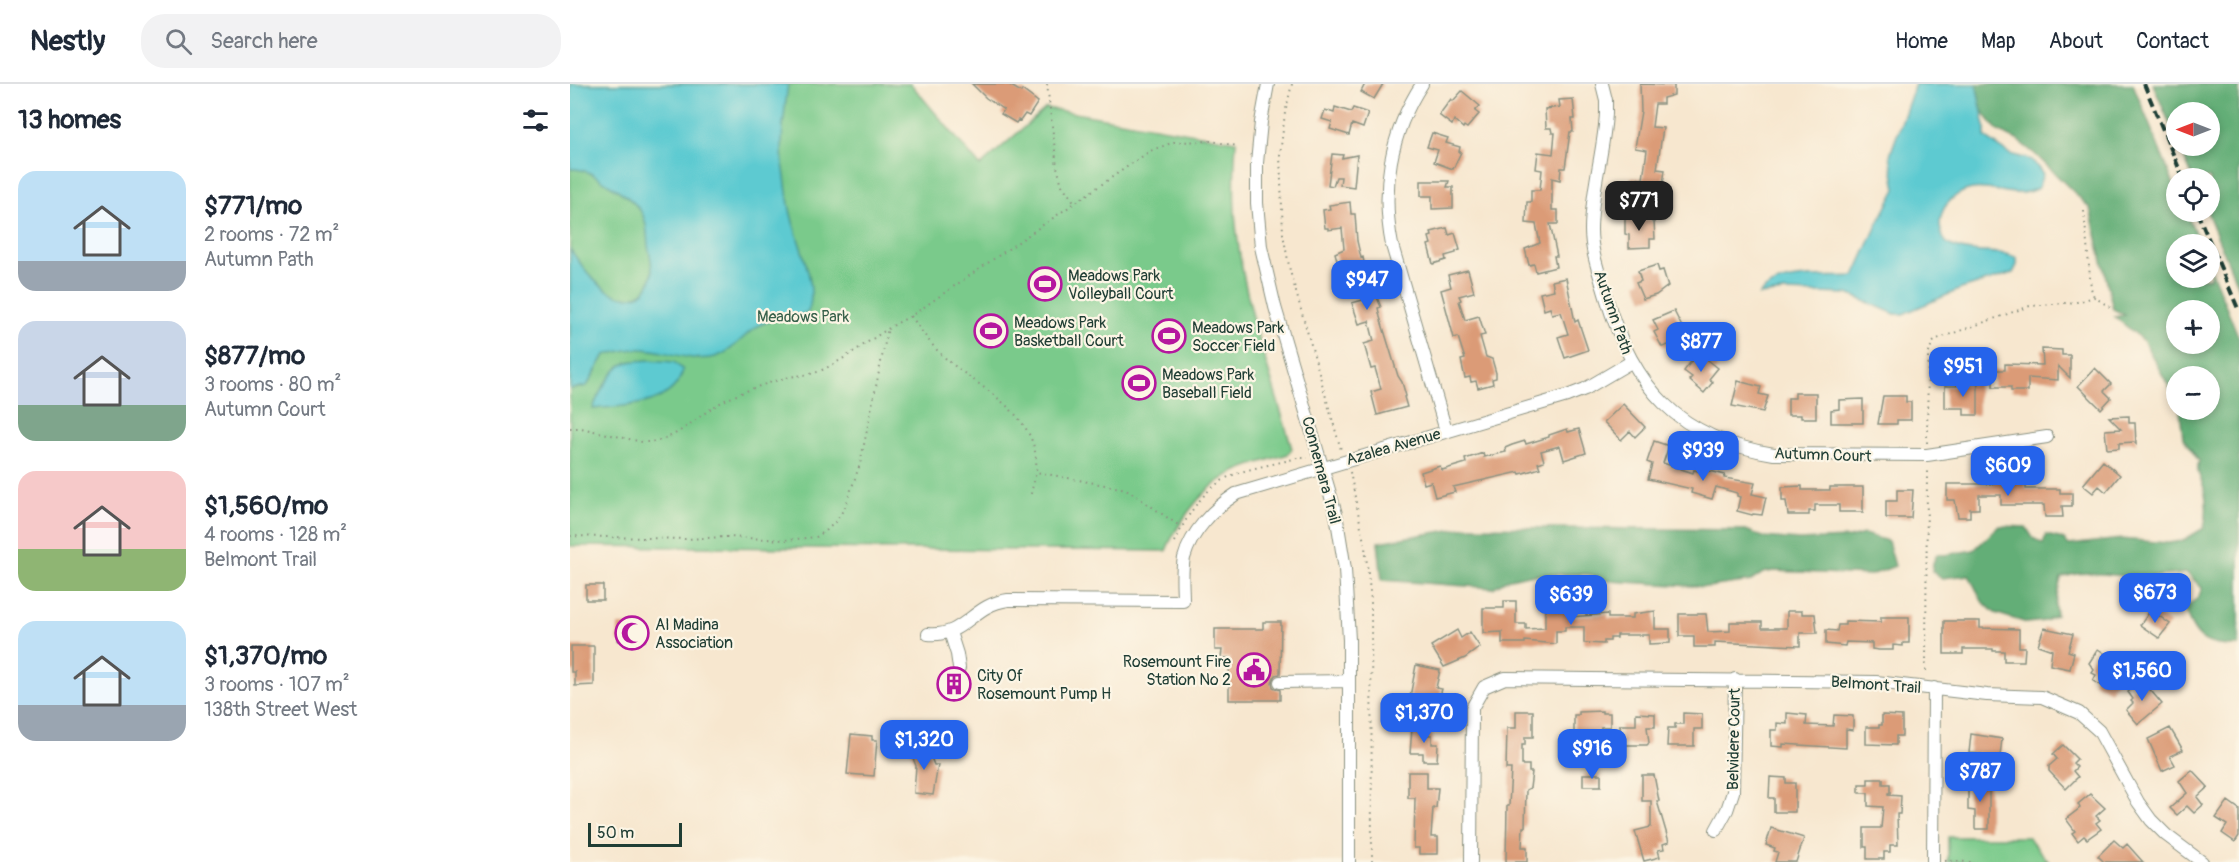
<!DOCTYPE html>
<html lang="en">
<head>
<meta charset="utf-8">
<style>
	:root { --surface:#fff; --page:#f2f2f3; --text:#1f2937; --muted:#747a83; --line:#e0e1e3; --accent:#2563eb }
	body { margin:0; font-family:Pangolin,sans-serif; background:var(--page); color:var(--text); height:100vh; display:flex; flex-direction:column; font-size:22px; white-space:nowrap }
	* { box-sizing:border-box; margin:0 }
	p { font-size:20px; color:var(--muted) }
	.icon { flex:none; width:33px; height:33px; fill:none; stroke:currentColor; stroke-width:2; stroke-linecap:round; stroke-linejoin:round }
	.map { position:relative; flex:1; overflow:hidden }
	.details { display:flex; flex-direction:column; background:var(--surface); width:570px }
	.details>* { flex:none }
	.needle { width:39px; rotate:270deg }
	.buttons { position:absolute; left:1596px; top:18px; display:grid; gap:12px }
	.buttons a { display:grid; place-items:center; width:54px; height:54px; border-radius:50%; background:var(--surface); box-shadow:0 3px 9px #0003; font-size:30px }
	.scale { position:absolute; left:18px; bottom:15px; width:94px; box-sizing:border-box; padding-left:6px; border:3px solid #1f3d34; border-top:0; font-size:16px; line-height:21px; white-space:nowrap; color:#1f3d34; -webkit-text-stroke:4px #fcf5e5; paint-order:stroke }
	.price { position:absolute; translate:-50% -51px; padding:0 14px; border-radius:12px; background:var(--accent); color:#fff; font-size:20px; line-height:39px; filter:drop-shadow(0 2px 3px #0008) }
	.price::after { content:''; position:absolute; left:50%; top:36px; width:18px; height:14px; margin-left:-9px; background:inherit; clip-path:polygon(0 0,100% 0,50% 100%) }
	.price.selected { background:#222; color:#fff }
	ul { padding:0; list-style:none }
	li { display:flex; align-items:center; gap:18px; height:150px; padding:0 18px }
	li span { display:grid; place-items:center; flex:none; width:168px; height:120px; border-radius:18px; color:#555 }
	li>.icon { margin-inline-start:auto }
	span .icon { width:72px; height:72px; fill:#fffc; stroke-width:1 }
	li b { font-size:26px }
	h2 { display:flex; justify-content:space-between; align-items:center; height:72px; padding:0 18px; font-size:26px }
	header { display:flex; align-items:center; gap:36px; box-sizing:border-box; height:84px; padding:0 30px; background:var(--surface); border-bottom:2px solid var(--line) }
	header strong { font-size:28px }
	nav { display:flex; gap:33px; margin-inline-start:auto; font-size:21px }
	.search { width:420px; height:54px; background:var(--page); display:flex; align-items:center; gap:15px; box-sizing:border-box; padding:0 21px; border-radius:24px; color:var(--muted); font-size:22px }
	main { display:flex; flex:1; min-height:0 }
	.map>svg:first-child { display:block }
	.green { fill:#7aca8b; stroke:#4c8460; stroke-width:1.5 }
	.forest { fill:#63ae77; stroke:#417656; stroke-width:1.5; fill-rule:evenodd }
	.water { fill:#5dcad1; stroke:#3e8482; stroke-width:1.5 }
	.building { fill:#db9b77 }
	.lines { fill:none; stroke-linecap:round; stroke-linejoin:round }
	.minor-casing { stroke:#8b9282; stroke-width:14 }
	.path { stroke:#8b9282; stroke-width:2; stroke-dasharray:1.5 4.5; stroke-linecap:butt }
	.minor { stroke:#fff; stroke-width:12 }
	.rail { stroke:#1f3d34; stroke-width:4; stroke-dasharray:9 4.5; stroke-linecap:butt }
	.labels { text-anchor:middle; stroke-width:4.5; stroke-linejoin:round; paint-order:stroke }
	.poi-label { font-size:16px; fill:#1f3d34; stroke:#fcf5e5; text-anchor:start }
	.street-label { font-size:16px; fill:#1f3d34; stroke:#fcf5e5 }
	.park-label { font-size:16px; fill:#36604a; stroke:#fcf5e5 }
</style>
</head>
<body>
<header>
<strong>Nestly</strong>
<div class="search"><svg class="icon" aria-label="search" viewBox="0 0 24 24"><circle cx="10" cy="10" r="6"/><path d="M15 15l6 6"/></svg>Search here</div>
<nav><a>Home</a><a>Map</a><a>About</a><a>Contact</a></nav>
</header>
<main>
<section class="details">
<h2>13 homes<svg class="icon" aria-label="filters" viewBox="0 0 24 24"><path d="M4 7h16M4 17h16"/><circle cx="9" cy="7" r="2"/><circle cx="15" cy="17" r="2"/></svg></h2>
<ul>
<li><span style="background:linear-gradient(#bfe0f5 75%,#9aa5b1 0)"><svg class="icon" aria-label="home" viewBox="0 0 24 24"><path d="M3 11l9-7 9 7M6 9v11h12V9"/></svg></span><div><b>$771/mo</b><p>2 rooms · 72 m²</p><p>Autumn Path</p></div></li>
<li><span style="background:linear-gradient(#c9d6e8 70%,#7fa58c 0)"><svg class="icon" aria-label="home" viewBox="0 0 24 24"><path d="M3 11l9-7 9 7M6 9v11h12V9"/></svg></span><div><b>$877/mo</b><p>3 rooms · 80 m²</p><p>Autumn Court</p></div></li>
<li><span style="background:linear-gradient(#f6c9c9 65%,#8fb573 0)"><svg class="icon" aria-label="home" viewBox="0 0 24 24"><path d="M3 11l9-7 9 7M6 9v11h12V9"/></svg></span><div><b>$1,560/mo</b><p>4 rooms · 128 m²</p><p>Belmont Trail</p></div></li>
<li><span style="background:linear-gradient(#bfe0f5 70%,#9aa5b1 0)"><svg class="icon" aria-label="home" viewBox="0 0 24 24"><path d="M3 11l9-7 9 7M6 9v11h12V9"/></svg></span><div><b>$1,370/mo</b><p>3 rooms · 107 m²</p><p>138th Street West</p></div></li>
</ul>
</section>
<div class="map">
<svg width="1669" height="778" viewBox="0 0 1669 778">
	<rect width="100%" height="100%" fill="#fcf5e5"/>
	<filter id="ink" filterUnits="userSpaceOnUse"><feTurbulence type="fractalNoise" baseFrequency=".0167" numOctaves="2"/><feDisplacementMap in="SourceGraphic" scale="12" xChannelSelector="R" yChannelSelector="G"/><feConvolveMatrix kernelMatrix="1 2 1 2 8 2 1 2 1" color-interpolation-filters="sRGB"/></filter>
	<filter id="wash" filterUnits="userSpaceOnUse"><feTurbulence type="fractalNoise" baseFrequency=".008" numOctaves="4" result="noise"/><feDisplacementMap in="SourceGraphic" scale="24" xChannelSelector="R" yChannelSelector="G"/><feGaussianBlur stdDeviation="1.35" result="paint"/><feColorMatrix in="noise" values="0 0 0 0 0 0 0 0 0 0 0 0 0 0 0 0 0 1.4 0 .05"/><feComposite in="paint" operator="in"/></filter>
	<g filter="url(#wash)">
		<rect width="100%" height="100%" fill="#f7e7cf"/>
		<path class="green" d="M0,0H341L410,82L476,24L666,57C664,88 663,119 667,150C675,223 702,294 722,365L718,370C673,384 649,387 619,427C610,440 601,452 596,467L0,462Z
			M1378,753H1458L1479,778H1378Z"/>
		<path class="forest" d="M1406,0H1563L1606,106V128H1616L1630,160H1606V194H1640V183L1669,254V562C1634,562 1626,557 1614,524L1628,514L1632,504L1617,489C1602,490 1586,493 1570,493C1543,493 1517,484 1491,494L1485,520L1486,531L1475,537L1457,539L1425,529L1412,517L1399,491L1372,494L1362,487L1363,479L1367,470L1374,471L1404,466L1429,442L1456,443L1463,454L1473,460L1476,451L1493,455L1499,461L1551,455L1598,459L1612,457L1634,444C1637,432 1637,417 1634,404C1631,392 1625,390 1629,377L1613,354L1610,326H1640V292H1606V315L1573,256L1545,233L1555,231L1543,225L1520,124L1465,70L1447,56L1428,47L1412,27ZM1606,226H1640V260H1606Z
			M1583,0H1669V205L1637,128H1640V94H1623L1609,62H1640V28H1606V55Z
			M898,443L1176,446L1193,453L1229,456L1279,454L1294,450L1318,457L1325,482L1301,491L1203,487L1193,489L1181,497L1138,503L1038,497L1018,490L958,491L936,496L923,504L812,496L808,458Z"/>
		<path class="water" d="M0,0H218C215,26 210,53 213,79C216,97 217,116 222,134C228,161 249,201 238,228C224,234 208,234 194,239C177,245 166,267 145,273C122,279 95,266 72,265C59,264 48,268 35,271L17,302L0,305V165C10,179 22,197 37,206C53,217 76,216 81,194C84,184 80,171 78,162C77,150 77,136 70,126C62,115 50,107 38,100C26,92 15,84 0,85Z
			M1345,0H1406L1415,42V53L1440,70L1462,76L1473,90L1468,104C1437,121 1406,86 1377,120C1372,126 1370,133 1370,142C1371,149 1373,158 1380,161C1402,172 1430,165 1447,174V181L1443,189L1391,205L1333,230H1325L1278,210L1214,208L1189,211C1209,187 1256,194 1284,192L1308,139L1326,105L1320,71Z
			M80,276L104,278L113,286C103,324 55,321 23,325C27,312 42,284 56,279C63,276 73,277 80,276Z"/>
		<g id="blocks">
			<path class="building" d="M402,0H438L451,8L452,6L468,18L459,32L455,30L450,37L448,36L446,39L431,30L434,26L416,14Z
				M795,0H813L804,15L791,8Z
				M1070,0L1104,1V11L1093,14V20H1085L1082,43L1093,44L1087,85L1095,86L1092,107L1075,104V109L1059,107L1061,94L1073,95L1077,66L1065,64L1071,27Z
				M892,7L910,22L905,27L909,30L897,44L894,42L893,44L884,36L882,41L869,31L881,15L883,17Z
				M1003,15L1005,35H1002L1003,48H1000L995,84H991L990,96L982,94V126H988V140H980L987,172H984L986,183L966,188L964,180L959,181L955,165L970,159L966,140L956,139L957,118H961V106H970L972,86L966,85L968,68L983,70L985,49H982L981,44H976L975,25L990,23L989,16Z
				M765,23L781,28L783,24L798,29L793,44L782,40L779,51L760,45L762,38L752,35L755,26L764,29Z
				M862,49L878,54L876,59L890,63L889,68H891L883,85L864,78L868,66L857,63Z
				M762,70L773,71L772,74L787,71L784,103L770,101L771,93H766L763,102L758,101Z
				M851,97H879L877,103H883V124L862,125V112H851Z
				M780,118L781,130H785L787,157L791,174L793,173L799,207L804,205L806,211L811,223L808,224L810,233L828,292L832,298L836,312L834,313L837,323L807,331L801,308L811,305L805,284L801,285L794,260L804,257L799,237L789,240L782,219L793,216L786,195L784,196L783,191L772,194L765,169L774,165L772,144L758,146V144H755L753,126L760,125L759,121Z
				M1069,131V136L1081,135L1082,138H1084L1085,155H1080V163L1059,164V151L1055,150V132Z
				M877,144L879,151L885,149L890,166L886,167V169L875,172L876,176L863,180L858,161L861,160L859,153L862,152L861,148Z
				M1087,181L1089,187L1093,186L1098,202L1086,211L1073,215L1066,199L1071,197L1068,187Z
				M898,186L904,208L889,212L891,216L889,217L895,236L909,232L915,251L910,252L916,273L922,275L926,289V294L922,295L923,300L908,304L906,297L901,298L900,293L895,294L891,276L895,275L888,253L884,254L871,206L881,203L878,191Z
				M996,194L1005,238L1008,236L1018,266L995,274L988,253L998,250L991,228L982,230L980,224L974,226L970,209L984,206L982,197Z
				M1104,227L1114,247L1102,252L1105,259L1092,263L1084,248L1088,246L1083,236Z
				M1472,265L1492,266V271H1500V294L1488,282V296L1458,294V307H1441V303H1423V286H1435V280L1473,281Z
				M1126,271L1131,275L1133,272L1148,284L1139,295L1143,298L1134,309L1119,296L1122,293L1114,287Z
				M1525,284L1541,300L1534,307L1541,314L1531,325L1508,302Z
				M1168,297L1191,303L1189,310L1198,312L1193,328L1162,322Z
				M1387,300H1408V331H1394V324H1375V302H1387Z
				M1225,309H1246V334H1231V331H1218V314H1225Z
				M1313,312H1336V318H1341V336H1327V340H1308Z
				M1293,315V339H1261V326L1269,325V316Z
				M1053,320L1075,343L1065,353L1060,347L1051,356L1034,338Z
				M1559,332V339H1565L1566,360L1564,358L1549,359V364L1537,365L1535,346L1551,345L1539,333Z
				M997,345L998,348L1009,345L1016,369L994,376L990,362L971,367L974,377L968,379L970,384L950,390L949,388L883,403L885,408L865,413L861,398L854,400L851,388L870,382L872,386L896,379L895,375L913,369L914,373L936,368L935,364L942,361L955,357L956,360L979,353V351Z
				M1084,357L1099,362L1093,379L1123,389L1124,386L1135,389L1136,386L1155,391L1154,394L1185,399L1182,410L1196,413L1192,431L1183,430L1182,431L1167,427L1170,413L1167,412V409L1146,403L1142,415L1121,409L1122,405L1078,395L1082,380L1077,378Z
				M1533,377L1550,391L1536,408L1529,402L1523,409L1513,401Z
				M1423,397H1456V405H1490V409H1502V422H1492L1493,433H1475L1474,421H1431V411H1409V425H1400V433H1388L1385,416H1377V400H1424Z
				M1232,402V406H1260V403H1293V428H1269V421H1245V427H1239V431H1218L1216,417H1212V403Z
				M1327,406H1343L1341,434H1316V417H1327Z
				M16,501H33V516H16Z
				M934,517H946V540H956V545L975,544V525L1001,526V533L1038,530V534H1063V530L1085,527V545H1100V559L1079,560V551H1047V554H1040V557H1034V560L1014,559V543H995V547H986V560L955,557V559H932V548L913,549V524H934Z
				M1581,526L1600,540L1589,554L1570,541Z
				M1217,527H1232V530H1245L1247,549H1230V562L1145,558V563H1124V552H1109V530H1136L1138,548L1160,547V538H1192V544H1217Z
				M1311,533H1339V559H1333V562L1323,561V566H1309L1302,565V559L1276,558L1275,562L1256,560V546L1267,547L1268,541H1275V537L1311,538Z
				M1374,537H1410V544L1449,545V563H1455L1454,577H1434V567H1423V565H1393V570H1374Z
				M693,538H711L710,590L705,591L702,598L703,603L710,606V616H659V574H651L652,566H645V545H693Z
				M48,541H75V557H48Z
				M1474,544L1503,550L1498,567L1504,569L1500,585L1480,581L1482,566L1468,561Z
				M887,546L891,554L900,548L910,563L895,574L874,583L861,562Z
				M1,562H24V601L5,602V588H1Z
				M1528,565L1555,583L1540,607L1523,597L1526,591L1522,589L1524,586L1519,579Z
				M846,581L870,586L866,604L872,605L867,622L854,620L855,616L840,613Z
				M374,592L395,593V609H374Z
				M1572,596L1592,620L1568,640L1556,626L1563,619L1561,617L1563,615L1558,608Z
				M946,627H963V653H955V661H952V681H959V688H962L960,704L956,706L955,743H953L952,763H957V778H936L937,722H939L941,685H936L937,644H946Z
				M1032,627V629H1040V643H1031L1030,648H1023V650H1004V631H1009V628Z
				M1066,629L1085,630V643H1077L1079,659L1077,661H1051L1050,641H1066Z
				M1113,629L1132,630V645H1124V662H1097L1098,644H1105V640H1113Z
				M1217,629L1237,631L1236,641L1263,642L1264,631L1283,632V646L1276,645V664L1213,660V663L1201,662V646H1207V639L1217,640Z
				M1312,631L1332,632V652H1326V661L1296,660V643H1309V641H1312Z
				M842,644H858V651H862V660H868L867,677H853V669H840Z
				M1600,644L1613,666L1600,672L1605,681L1592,687L1578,655Z
				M281,650L302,652V656H307L304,692L277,690Z
				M1401,650L1432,655L1429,680L1410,679L1411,670L1399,669Z
				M356,660L364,681H368L363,711L344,709L346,682L340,666Z
				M1493,661L1507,675L1503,679L1507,683L1503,687L1508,693L1496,705L1479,687V682L1487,675L1483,670Z
				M1622,686L1638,703L1627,713L1633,721L1624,729L1617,722L1607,731L1600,724L1617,709L1609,697Z
				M838,688H857V704H868L866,724H863L861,753H868V770H849V764H844L845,714H838Z
				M1013,690H1031V702H1013Z
				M1072,691H1084L1089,717H1087L1099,758L1093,760L1094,765L1088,766L1090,773L1074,777L1065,747L1081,743V717H1072Z
				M1200,693L1216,694V699H1225V728H1204V714H1199Z
				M1298,695H1313V700H1320V709H1318V711L1331,712L1330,730H1327L1328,761H1320V768H1314V775H1297V763H1294V744H1311L1313,723L1298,722V709H1289V700H1298Z
				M1398,698H1419V745H1405V727L1398,726Z
				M1520,710L1535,724L1526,732L1530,736L1526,739L1531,745L1517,755L1514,752L1508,757L1502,749L1505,747L1496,735L1510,724L1508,720Z
				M1658,717L1669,725V752L1665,758L1652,749L1657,741L1646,734Z
				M1201,744L1234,754L1226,778H1205L1208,768L1204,767L1205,764L1196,761Z
				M1544,756L1553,764L1557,760L1573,778H1534L1528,772Z"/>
		</g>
	</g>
	<g filter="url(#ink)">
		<use href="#blocks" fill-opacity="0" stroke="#8b9282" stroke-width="1.5"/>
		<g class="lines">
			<defs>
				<path id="minor" d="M698,0L691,38L687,79V119L691,163L705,223L766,430L775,485L779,556V778
					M852,0C820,49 811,105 822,161L876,347
					M1032,0L1036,16V29C1034,68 1021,107 1021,146C1021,169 1030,191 1036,213C1063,303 1108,355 1204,370L1357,371L1477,353
					M380,548L387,570L389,584
					M358,550C396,553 401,521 438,516L613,517C613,503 611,488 614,474C621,448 644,424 666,410L997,312L1015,305L1061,278
					M710,598L779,597
					M1146,746L1157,726L1163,708L1165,595
					M901,778L902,624L914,603L935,594L1306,598L1417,611L1472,613L1509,629L1529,647L1568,718L1581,736L1596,751L1632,778
					M1363,778L1364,604"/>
			</defs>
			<use href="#minor" class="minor-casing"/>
			<path class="path" d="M477,0L487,83L492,101L505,119
				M722,0L715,29L710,71L713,150L720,187L771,366
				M1514,127L1521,204L1524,213
				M341,232C351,246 360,260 373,272C410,306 471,329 466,388L556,405L611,443
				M0,344H11L72,358C108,360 129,327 160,314C177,306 202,297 220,293C231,291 242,291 252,286C284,271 309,247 341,232L580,67L604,58L641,57L667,62
				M1357,359L1358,272L1362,259L1367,255L1460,222L1507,218L1524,213L1543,225
				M780,388L795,463L801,516L802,778
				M461,410L466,388
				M0,452L115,455L157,453L216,456L246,453L257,446L267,436L275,423L290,380L318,244
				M605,458C616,432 635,402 663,391C683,383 706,380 727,374H738
				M1356,587L1357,383
				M1375,777L1402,778"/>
			<use href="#minor" class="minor"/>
			<path class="rail" d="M1574,0L1613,94
				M1627,128L1669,227"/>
		</g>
	</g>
	<defs>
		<symbol id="stadium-ring" viewBox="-11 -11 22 22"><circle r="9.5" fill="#fcf5e5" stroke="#b5179e" stroke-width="1.5"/><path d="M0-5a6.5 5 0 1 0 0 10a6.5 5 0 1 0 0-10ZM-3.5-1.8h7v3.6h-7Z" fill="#b5179e"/></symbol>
		<symbol id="mosque-ring" viewBox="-11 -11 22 22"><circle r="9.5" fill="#fcf5e5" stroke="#b5179e" stroke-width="1.5"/><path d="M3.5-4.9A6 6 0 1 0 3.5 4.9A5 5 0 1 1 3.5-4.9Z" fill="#b5179e"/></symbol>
		<symbol id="civic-ring" viewBox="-11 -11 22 22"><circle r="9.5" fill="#fcf5e5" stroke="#b5179e" stroke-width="1.5"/><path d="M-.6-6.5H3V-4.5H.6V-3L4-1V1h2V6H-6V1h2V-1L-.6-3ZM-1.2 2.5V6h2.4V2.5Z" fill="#b5179e"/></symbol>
		<symbol id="building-ring" viewBox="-11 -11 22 22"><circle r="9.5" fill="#fcf5e5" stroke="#b5179e" stroke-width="1.5"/><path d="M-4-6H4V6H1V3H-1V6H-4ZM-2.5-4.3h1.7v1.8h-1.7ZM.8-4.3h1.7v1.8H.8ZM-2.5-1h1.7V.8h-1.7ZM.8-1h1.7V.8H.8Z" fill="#b5179e"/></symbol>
	</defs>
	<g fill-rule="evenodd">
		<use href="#stadium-ring" x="456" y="181" width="38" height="38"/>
		<use href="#stadium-ring" x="402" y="228" width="38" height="38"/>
		<use href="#stadium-ring" x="580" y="233" width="38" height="38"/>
		<use href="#stadium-ring" x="550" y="280" width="38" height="38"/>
		<use href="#mosque-ring" x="43" y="530" width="38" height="38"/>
		<use href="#civic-ring" x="665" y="567" width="38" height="38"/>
		<use href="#building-ring" x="365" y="581" width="38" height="38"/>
	</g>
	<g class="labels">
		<g class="poi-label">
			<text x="498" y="197">Meadows Park<tspan x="498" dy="18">Volleyball Court</tspan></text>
			<text x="444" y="244">Meadows Park<tspan x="444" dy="18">Basketball Court</tspan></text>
			<text x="622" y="249">Meadows Park<tspan x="622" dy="18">Soccer Field</tspan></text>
			<text x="592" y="296">Meadows Park<tspan x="592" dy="18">Baseball Field</tspan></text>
			<text x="85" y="546">Al Madina<tspan x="85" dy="18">Association</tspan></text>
			<text x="661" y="583" text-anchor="end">Rosemount Fire<tspan x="661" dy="18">Station No 2</tspan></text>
			<text x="407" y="597">City Of<tspan x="407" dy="18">Rosemount Pump H</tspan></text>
		</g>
		<g class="street-label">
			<text transform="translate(1044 228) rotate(71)" y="6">Autumn Path</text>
			<text transform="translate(823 362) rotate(-16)" y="6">Azalea Avenue</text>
			<text transform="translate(1253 370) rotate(2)" y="6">Autumn Court</text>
			<text transform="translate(752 386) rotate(75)" y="6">Connemara Trail</text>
			<text transform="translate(1306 600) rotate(4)" y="6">Belmont Trail</text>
			<text transform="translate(1163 655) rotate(-89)" y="6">Belvidere Court</text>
		</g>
		<g class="park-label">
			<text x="233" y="238">Meadows Park</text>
		</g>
	</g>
</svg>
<div class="buttons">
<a><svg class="needle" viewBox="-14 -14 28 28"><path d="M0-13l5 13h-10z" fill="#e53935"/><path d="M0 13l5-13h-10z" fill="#747a83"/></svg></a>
<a><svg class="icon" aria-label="locate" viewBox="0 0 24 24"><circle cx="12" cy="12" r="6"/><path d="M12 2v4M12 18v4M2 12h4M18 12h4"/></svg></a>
<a><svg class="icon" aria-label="layers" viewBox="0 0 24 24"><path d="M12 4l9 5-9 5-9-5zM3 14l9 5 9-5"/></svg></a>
<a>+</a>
<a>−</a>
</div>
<div class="scale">50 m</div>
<b class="price selected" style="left:1069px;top:148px">$771</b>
<b class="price" style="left:797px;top:227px">$947</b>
<b class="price" style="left:1131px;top:289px">$877</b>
<b class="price" style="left:1393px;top:314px">$951</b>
<b class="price" style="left:1133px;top:398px">$939</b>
<b class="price" style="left:1438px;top:413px">$609</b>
<b class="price" style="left:1585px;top:540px">$673</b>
<b class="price" style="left:1001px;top:542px">$639</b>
<b class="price" style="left:1572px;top:618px">$1,560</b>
<b class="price" style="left:854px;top:660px">$1,370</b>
<b class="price" style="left:354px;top:687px">$1,320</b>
<b class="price" style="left:1022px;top:696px">$916</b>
<b class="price" style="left:1410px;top:719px">$787</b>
</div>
</main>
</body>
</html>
